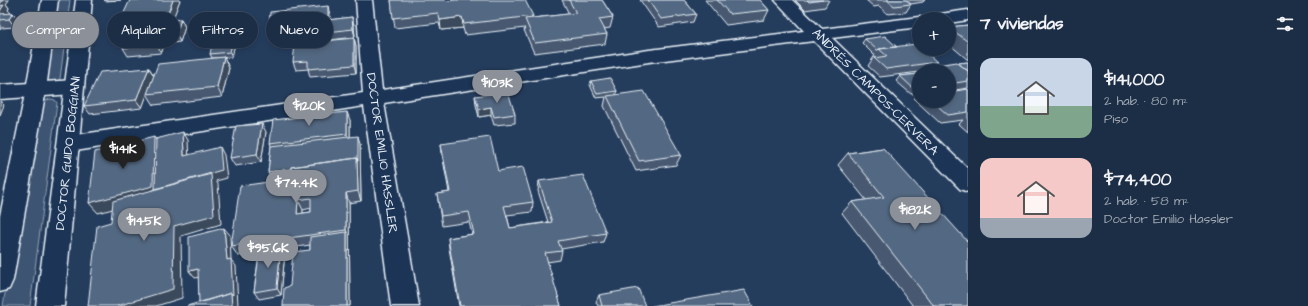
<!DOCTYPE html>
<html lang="es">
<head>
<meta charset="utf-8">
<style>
	:root { --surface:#1c2e46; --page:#25364d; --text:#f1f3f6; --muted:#a0a8b3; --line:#3a4a5f; --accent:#8c9099 }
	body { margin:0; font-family:"Architects Daughter",sans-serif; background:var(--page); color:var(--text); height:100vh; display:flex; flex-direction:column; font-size:15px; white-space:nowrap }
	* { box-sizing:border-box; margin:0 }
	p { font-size:13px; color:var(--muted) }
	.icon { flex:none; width:22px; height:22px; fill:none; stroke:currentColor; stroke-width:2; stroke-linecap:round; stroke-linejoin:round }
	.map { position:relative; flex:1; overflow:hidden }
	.sheet { display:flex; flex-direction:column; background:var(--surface); width:340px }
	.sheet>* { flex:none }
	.hud { position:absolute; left:12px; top:12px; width:380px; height:36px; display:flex; gap:8px }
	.controls { position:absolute; left:912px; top:12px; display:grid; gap:8px }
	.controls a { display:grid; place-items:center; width:44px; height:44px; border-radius:50%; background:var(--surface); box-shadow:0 2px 6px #0003,0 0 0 1px var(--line); font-size:20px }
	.price { position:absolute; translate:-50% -34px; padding:0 9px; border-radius:14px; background:var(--accent); color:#fff; font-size:13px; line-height:26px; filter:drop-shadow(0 1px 2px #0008) }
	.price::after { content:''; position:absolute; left:50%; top:24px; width:12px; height:9px; margin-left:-6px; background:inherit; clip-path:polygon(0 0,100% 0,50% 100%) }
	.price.active { background:#222; color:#fff }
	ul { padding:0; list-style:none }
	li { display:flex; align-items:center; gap:12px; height:100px; padding:0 12px }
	li span { display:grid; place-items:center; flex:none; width:112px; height:80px; border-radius:12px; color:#555 }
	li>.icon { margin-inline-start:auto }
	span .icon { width:48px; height:48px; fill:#fffc; stroke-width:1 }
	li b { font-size:17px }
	h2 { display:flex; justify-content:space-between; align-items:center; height:48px; padding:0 12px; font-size:17px }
	.tag { padding:0 14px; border-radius:18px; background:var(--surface); box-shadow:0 2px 6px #0003,0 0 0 1px var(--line); font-size:14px; line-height:36px }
	.tag.active { background:var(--accent); color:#fff }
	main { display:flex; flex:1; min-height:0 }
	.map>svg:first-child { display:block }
	.green { fill:#3e5472; stroke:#93a2b5 }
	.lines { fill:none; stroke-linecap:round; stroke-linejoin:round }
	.minor-casing { stroke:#e8f1f8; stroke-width:3 }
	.major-casing { stroke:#e8f1f8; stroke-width:3 }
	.minor { fill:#1d3557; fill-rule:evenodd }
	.major { fill:#1d3557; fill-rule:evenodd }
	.wall { fill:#475970; stroke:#e8f1f8; fill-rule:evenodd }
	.shaded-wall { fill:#3a485b; stroke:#e8f1f8 }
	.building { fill:#536782; stroke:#e8f1f8; fill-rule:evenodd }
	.labels { text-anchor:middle; stroke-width:3.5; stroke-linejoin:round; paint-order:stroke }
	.street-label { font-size:13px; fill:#e8f1f8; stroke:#1d3557 }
</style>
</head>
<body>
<main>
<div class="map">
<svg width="968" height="306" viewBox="0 0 968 306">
	<rect width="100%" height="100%" fill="#253d5d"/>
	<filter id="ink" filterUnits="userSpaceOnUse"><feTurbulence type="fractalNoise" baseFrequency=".025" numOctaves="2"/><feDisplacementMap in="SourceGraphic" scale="8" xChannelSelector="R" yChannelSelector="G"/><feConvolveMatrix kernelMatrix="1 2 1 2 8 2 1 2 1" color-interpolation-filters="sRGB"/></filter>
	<g filter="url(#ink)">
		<path class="green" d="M53,0H70L60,79L57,81L45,84Z
			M51,99L55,100L57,103L30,306H3L36,105L43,101Z"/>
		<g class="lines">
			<defs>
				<path id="minor" d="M356,0H372L382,90L649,50L804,31L775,0H792L822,29L919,17L925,18L919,19V27L832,38L968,169V192L960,189L814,41L649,62L384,103L419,306H391L364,106L69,152L61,150L58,144L61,138L69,136L363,93Z
					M968,10V20L949,23V19H930L933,15Z
					M74,80L81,82L84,87L81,92L74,94L0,99V85Z"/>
				<path id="major" d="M42,0H58L46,89L13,280L9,289L0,292V216L26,89Z
					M76,0H92L64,306H36Z"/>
			</defs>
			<use href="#minor" class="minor-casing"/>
			<use href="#major" class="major-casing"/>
			<use href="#minor" class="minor"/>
			<use href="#major" class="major"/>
		</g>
		<path class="wall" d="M0,0L6,4L9,8L8,10L11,13H13L20,21L15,27L1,28L0,30Z
			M104,0H121L105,1Z
			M180,0L172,20L181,19L185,27L180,42L165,44L161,53L128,56L123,48L133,25H127L122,17Z
			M391,0L447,1L533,16L532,18L569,14L562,0H602L613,17L610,28L604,29L607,34L605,44L534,53L524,30L525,28L465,35L463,28L441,30L439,23L395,28Z
			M640,0H684L696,14L693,22L659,27Z
			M705,0H760L769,10L764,20L726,25Z
			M795,0H829L825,7L805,10Z
			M866,0H925L923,2L911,4L906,12L888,14L879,6L874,7Z
			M330,14V20L352,17L354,25L355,37L313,42L311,34V30L272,35Z
			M968,25V60L949,44V27Z
			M354,38L356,46V73L310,77L308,69L296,70L293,62Z
			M865,39L897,47L937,62L934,66L968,62V88L949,91V71H919V72L880,77L868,66L875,55H874L862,43Z
			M235,43L232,57L212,58L210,54Z
			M224,57L229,68L222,97L154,105L147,94L142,108L90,114L84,106L149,68L154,75Z
			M919,72V93L911,94L896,81L900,76L917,74Z
			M591,81L617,91L616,94L681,155L676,165L636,171L604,106L606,97L596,98L590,85Z
			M968,89V132L959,124L963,120L940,123L914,99L918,94H919V101H949Z
			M475,96L515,114V123L494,125L491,115L479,117L476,105Z
			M350,120V137L360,144L361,201L349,203L350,306H283L290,286L310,250V245L283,249L285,252L281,295L259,299L254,292L259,253L238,256L231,246L290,179V178L272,180L268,172L271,146L270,143ZM311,208V212L302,213L303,210Z
			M266,132L261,162L235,166L230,158Z
			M441,144L498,171L533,202L532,212L507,215L510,228L548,222L538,191L539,181L606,233L603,242L561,249L562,251L560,260L547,262L561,306H459L449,248L448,238L472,234L469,222L442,226L437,194L449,192L442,154Z
			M883,148L968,306H913L842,213L852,202L866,200L838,165L848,153Z
			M599,295L645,306H598L596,302Z"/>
		<path class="shaded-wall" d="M0,0H9L6,4L9,8L8,10L11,13L0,19Z
			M173,0H180L169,29L165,21Z
			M328,6L330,14L331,28L328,20Z
			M13,13L20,21L15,27L9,19Z
			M352,17L354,25L355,37L353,29Z
			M462,17L463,28L441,30L440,20Z
			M181,19L185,27L180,42L176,34Z
			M311,22L313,30L272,35L269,27Z
			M160,35L165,44L161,53L157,45Z
			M354,38L356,46V73L354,65Z
			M233,39L235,43L232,57L230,52Z
			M224,57L229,68L222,97L217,87Z
			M149,68L154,76L142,108L136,100Z
			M0,101L4,105L0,115Z
			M491,107V115L479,117V109Z
			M347,112L350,120V142L347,134Z
			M262,124L266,132L261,162L257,154Z
			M183,132L188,140L189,164L184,156Z
			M358,136L360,144L361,201L358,191L357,158Z
			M154,137L161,147V187L220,147L224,155L227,178L216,181L218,184L221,224L181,236L182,298L156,306H117L174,226L212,182L98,213L89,203Z
			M346,193L349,203L350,306H347V232L346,230Z
			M298,200L303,210L302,223L297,214Z
			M224,228L230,235L231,260L236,266L238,306H232L227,260Z
			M281,245L285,252L281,295L277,288Z
			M198,269L204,276L195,278L189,271Z"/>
		<path class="building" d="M0,0H3L0,4Z
			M130,0H173L165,21L181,19L176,34L160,35L157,45L123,48L137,16L122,17Z
			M391,0H446L447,1L456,0H525L533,16L464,24L462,17L440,20L438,13L393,18Z
			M569,0H602L613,17L599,19L607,34L535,43L525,19L576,13Z
			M648,0H684L696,14L661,19Z
			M717,0H760L769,10L730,14Z
			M807,0H823L809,2Z
			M887,0H906L911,4L894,6Z
			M4,5L0,11V6Z
			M328,6V20L352,17L353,29L311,34V22L269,27L270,12Z
			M13,13L9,19L0,20V14Z
			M968,25V42L949,27Z
			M885,36L897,47L879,49L878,50H877L865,39Z
			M354,38V65L308,69V61L293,62L295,44Z
			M233,39L230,52L210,54L213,40Z
			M916,44L919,47V49H922L937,62L886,69L874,58L887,56L879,49Z
			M224,57L217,87L147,94L158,64Z
			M957,62L968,71V81L949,84V71H927L923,67Z
			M968,62V71L958,63Z
			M149,68L136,100L84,106L100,72Z
			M919,74V89L915,90L900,76Z
			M610,78L617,91L597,94L591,81Z
			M968,89V112L948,115L932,101H949V92Z
			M644,91L681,155L639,161L607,96Z
			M508,92L515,114L494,117L491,107L479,109L475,96Z
			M347,112V134L270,143L273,120Z
			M262,124L257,154L230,158L236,126Z
			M183,132L184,156L220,147L222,170L155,189L156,139Z
			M358,136V161L357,158L291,167V169L268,172L271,146Z
			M154,137L153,186L89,203L95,152Z
			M490,137L498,171L523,167L533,202L504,206L510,228L552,222L539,181L583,175L606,233L558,241L562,251L545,253L561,306H460L448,238L474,234L469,212L441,216L437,194L450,192L441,144Z
			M883,148L968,242V306H934L852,202L884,197L848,153Z
			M357,158L358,191L346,193V230L231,246L240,186L290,179L291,167ZM311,198V212L297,214L298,200Z
			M211,174L214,215L174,226L173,289L117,306H88L97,226L111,222L113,201Z
			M224,228L227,260L231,259L233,295L231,293L199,303L198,269L189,271V237Z
			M347,232V306H283L284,288L290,286L293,252L310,250V237Z
			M281,245L277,288L254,292L260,248Z
			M638,288L645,306H602L599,295Z
			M744,290L753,306H652Z
			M231,293L232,306H187Z"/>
	</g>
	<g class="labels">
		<g class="street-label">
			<text transform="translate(876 91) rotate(45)" y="5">ANDRÉS CAMPOS-CERVERA</text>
			<text transform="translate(67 153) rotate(-84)" y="5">DOCTOR GUIDO BOGGIANI</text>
			<text transform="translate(383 153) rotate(82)" y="5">DOCTOR EMILIO HASSLER</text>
		</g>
	</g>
</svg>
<div class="controls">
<a>+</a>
<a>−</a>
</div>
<b class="price" style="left:497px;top:104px">$103K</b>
<b class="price" style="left:309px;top:127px">$120K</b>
<b class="price active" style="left:123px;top:170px">$141K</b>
<b class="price" style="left:296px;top:204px">$74.4K</b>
<b class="price" style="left:915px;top:231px">$182K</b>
<b class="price" style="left:144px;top:242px">$145K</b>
<b class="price" style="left:268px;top:269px">$95.6K</b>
<div class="hud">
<a class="tag active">Comprar</a>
<a class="tag">Alquilar</a>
<a class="tag">Filtros</a>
<a class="tag">Nuevo</a>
</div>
</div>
<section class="sheet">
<h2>7 viviendas<svg class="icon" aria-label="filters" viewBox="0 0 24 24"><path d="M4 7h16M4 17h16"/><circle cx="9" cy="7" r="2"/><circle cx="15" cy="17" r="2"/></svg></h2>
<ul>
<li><span style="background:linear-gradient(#c9d6e8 60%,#7fa58c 0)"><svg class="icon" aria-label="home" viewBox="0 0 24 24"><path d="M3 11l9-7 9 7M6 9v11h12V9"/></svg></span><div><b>$141,000</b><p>2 hab. · 80 m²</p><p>Piso</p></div></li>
<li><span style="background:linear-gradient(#f6c9c9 75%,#9aa5b1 0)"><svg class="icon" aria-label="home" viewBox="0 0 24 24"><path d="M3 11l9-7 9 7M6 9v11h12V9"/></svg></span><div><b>$74,400</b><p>2 hab. · 58 m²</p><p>Doctor Emilio Hassler</p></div></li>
</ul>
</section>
</main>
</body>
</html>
